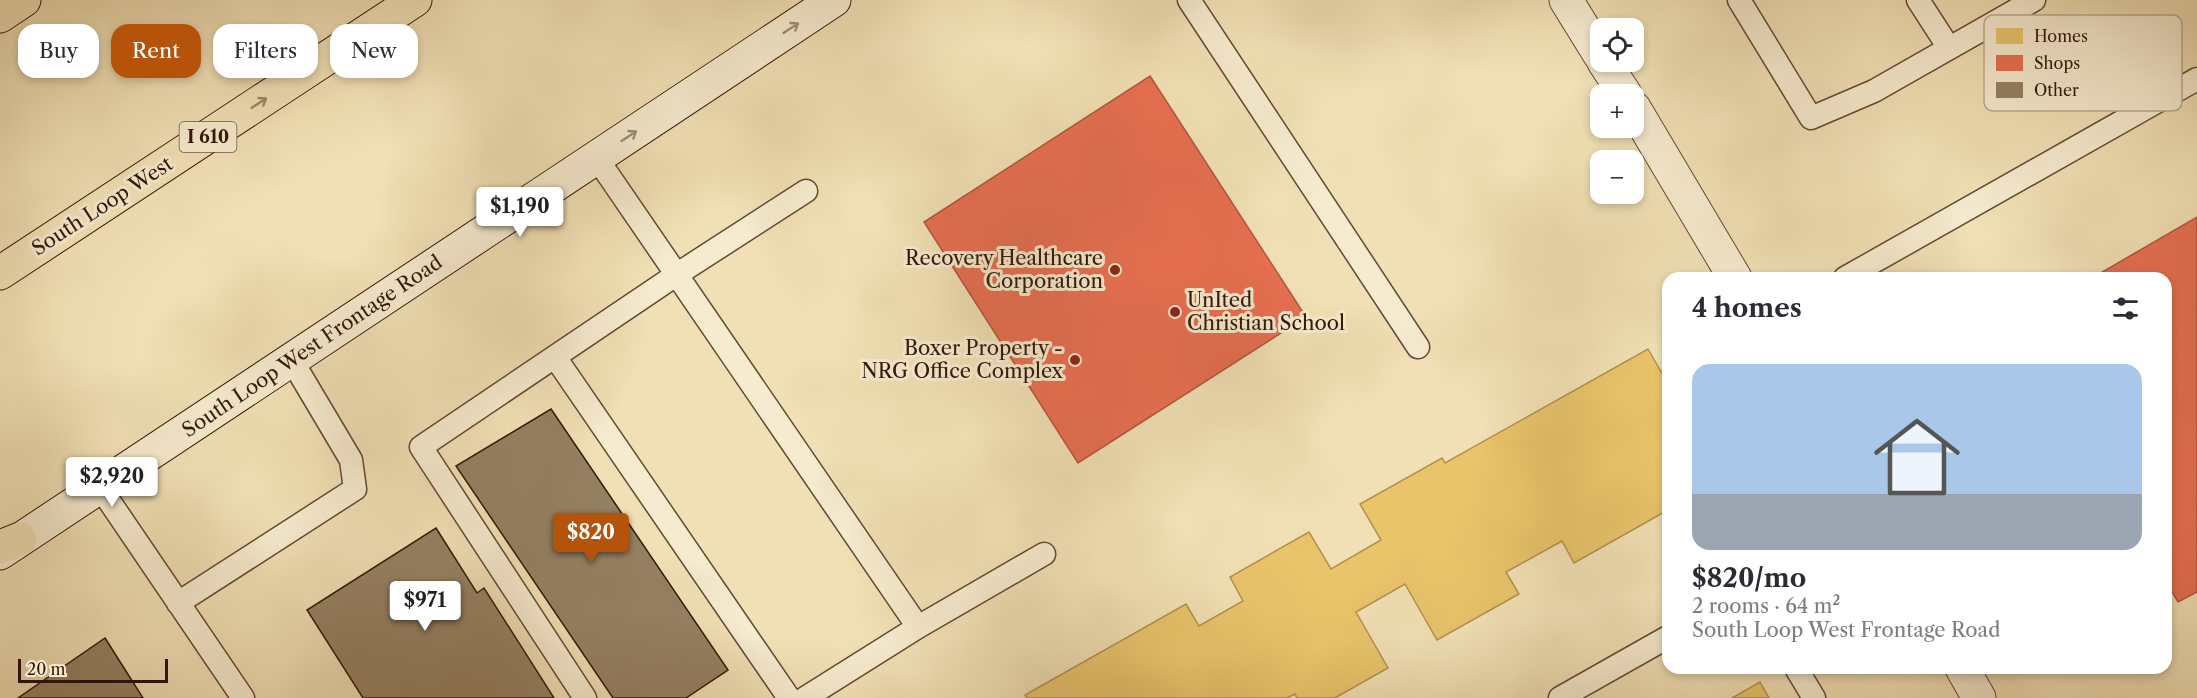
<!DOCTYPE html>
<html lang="en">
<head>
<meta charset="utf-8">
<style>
	:root { --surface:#fff; --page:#f2f2f3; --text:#2b2b33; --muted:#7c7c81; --accent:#b45309 }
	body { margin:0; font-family:"Libre Caslon Text",serif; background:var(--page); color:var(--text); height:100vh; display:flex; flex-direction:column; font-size:22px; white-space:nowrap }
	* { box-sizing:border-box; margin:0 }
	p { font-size:20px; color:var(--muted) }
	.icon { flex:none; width:33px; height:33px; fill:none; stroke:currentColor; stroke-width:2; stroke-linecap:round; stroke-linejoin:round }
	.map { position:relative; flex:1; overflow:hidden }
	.side { position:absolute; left:1662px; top:272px; width:510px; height:402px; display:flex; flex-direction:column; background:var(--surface); border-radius:18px; box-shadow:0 3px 9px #0003 }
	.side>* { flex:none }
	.top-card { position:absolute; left:18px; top:24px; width:570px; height:54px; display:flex; gap:12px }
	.buttons { position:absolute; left:1590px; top:18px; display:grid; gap:12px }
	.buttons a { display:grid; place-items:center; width:54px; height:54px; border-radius:12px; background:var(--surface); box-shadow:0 3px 9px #0003; font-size:30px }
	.scale { position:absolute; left:18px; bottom:15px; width:150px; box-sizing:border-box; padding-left:6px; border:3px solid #321708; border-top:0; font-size:16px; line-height:21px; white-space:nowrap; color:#321708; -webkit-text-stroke:4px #f6ebcf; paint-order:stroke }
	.price { position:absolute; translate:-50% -51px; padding:0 14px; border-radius:6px; background:#fff; color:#222; font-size:20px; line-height:39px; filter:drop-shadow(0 2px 3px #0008) }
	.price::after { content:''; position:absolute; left:50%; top:36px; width:18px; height:14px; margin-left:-9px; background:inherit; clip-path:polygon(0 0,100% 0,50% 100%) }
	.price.on { background:var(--accent); color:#fff }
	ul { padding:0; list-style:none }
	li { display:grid; align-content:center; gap:12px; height:318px; padding:0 30px }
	li span { display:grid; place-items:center; height:186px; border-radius:18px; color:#555 }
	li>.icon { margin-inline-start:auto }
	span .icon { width:108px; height:108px; fill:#fffc; stroke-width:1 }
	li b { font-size:26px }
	h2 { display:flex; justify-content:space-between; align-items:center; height:72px; padding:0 30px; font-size:26px }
	.chip { padding:0 21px; border-radius:18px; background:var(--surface); box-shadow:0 3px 9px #0003; font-size:21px; line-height:54px }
	.chip.on { background:var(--accent); color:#fff }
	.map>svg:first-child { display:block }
	.homes { fill:#e9c46a; stroke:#b2904d; stroke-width:1.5 }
	.shops { fill:#e76f51; stroke:#b1553b; stroke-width:1.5 }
	.building { fill:#958062; stroke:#321708; stroke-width:1.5 }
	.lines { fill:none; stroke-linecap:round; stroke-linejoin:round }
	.service-casing { stroke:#624933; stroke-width:25 }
	.minor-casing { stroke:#624933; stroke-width:35 }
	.secondary-casing { stroke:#321708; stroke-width:35 }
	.motorway-casing { stroke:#321708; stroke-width:35 }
	.service { stroke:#f6ebcf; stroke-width:22 }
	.minor { stroke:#f6ebcf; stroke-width:33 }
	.secondary { stroke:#f6ebcf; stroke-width:33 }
	.motorway { stroke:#f1e0b5; stroke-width:33 }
	.oneway { stroke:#9e8c75 }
	.oneway2 { stroke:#9b8667 }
	.poi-dot { fill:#8f2418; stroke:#f6ebcf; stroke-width:2 }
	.labels { text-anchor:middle; stroke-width:6; stroke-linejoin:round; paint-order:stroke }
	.shield { fill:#f6ebcf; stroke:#6d5744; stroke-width:1.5 }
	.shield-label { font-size:18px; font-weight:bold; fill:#321708 }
	.street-label { font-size:20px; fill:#321708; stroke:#f6ebcf }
	.poi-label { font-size:20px; fill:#321708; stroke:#f6ebcf; text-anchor:end }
	.key { fill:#f6ebcf; stroke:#bbab93; stroke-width:1.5 }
	.key-label { font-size:16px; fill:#321708 }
</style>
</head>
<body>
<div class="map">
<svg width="2197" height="698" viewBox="0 0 2197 698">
	<rect width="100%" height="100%" fill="#f1e0b5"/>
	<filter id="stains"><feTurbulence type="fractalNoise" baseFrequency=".00333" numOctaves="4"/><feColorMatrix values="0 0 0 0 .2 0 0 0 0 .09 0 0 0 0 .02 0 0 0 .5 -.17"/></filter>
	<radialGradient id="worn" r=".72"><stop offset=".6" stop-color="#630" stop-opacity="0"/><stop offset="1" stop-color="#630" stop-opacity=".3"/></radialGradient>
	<path class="homes" d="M1648,349L1668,384V510L1574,563L1562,541L1506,572L1519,594L1437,640L1405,584L1356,612L1388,668L1335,698H1297L1295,694L1287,698H1027L1025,695L1186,604L1199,626L1243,601L1230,577L1309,532L1331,569L1381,540L1360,504L1442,458L1445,463Z
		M1760,682L1769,698H1732Z"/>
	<path class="shops" d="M1150,76L1306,317L1078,463L924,222Z
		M2197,217V592L2178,602L2166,581V278H2092Z"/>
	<path class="building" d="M551,409L728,670L686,698H613L456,466Z
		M436,528L477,593L484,588L554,698H363L307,610Z
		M105,638L143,698H18Z"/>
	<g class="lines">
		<defs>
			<path id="service" d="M1189,0L1418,347
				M1739,0L1811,118L1874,91L2034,0
				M1918,0L1949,48
				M596,157L918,627
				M1845,278L2197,79
				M555,357L789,698
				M99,486L243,698
				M178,603L355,489L351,460L291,359
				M1796,668L1814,698
				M585,698L421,447L676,275L806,191
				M805,698L918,627L1044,554
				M1560,698L1668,637"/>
			<path id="minor" d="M1566,0L1600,55
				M1604,62L1625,94
				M1634,108L1735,278
				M1962,668L1979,698"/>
			<path id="secondary" d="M0,553L834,0"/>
			<path id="motorway" d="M0,16L24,0
				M0,273L415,0
				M0,547L20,539"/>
		</defs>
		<use href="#service" class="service-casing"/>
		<use href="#minor" class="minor-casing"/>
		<use href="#secondary" class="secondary-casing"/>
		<use href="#motorway" class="motorway-casing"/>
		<use href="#service" class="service"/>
		<use href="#minor" class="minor"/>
		<use href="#secondary" class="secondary"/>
		<use href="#motorway" class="motorway"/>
	</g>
	<defs><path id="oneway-shaft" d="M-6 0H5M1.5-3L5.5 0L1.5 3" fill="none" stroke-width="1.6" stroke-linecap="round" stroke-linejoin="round" transform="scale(1.5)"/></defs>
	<g class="oneway">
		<use href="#oneway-shaft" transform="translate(791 28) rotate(-33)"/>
		<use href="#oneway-shaft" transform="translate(629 136) rotate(-33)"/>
	</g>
	<use class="oneway2" href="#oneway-shaft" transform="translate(259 103) rotate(-33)"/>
	<g class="poi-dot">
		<circle cx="1115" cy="270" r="6"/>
		<circle cx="1175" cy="312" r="6"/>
		<circle cx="1075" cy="360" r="6"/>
	</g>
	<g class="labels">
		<rect class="shield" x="179.5" y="122" width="57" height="30" rx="4.5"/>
		<g class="shield-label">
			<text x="208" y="143">I 610</text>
		</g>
		<g class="street-label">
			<text transform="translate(102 206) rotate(-33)" y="7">South Loop West</text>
			<text transform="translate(312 346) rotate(-34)" y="7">South Loop West Frontage Road</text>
		</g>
		<g class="poi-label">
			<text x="1103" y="265">Recovery Healthcare<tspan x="1103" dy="23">Corporation</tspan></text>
			<text x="1187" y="307" text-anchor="start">UnIted<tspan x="1187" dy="23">Christian School</tspan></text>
			<text x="1063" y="355">Boxer Property -<tspan x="1063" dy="23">NRG Office Complex</tspan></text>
		</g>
	</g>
	<rect x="1984" y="15" width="198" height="96" rx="9" class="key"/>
	<rect x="1996" y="28" width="27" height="16" fill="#e9c46a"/>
	<rect x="1996" y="55" width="27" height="16" fill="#e76f51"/>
	<rect x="1996" y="82" width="27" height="16" fill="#958062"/>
	<g class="key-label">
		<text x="2034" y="42">Homes</text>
		<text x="2034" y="69">Shops</text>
		<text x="2034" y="96">Other</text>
	</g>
	<rect width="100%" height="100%" filter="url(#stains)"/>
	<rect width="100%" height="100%" fill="url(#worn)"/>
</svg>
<div class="buttons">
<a><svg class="icon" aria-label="locate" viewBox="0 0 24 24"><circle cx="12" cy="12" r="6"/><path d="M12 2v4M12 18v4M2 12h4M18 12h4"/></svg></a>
<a>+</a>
<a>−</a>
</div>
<div class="scale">20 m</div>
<b class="price" style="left:520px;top:238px">$1,190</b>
<b class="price" style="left:112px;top:508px">$2,920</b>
<b class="price on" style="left:591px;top:564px">$820</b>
<b class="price" style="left:425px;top:632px">$971</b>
<div class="top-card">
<a class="chip">Buy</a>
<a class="chip on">Rent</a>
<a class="chip">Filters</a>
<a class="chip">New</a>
</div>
<section class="side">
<h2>4 homes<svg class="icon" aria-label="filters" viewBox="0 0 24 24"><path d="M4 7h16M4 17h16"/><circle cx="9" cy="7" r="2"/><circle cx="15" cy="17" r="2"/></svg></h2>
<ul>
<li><span style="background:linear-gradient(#a9c7e8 70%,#9aa5b1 0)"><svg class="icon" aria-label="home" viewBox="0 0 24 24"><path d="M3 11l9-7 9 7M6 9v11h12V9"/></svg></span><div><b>$820/mo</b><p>2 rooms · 64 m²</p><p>South Loop West Frontage Road</p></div></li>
</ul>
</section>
</div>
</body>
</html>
